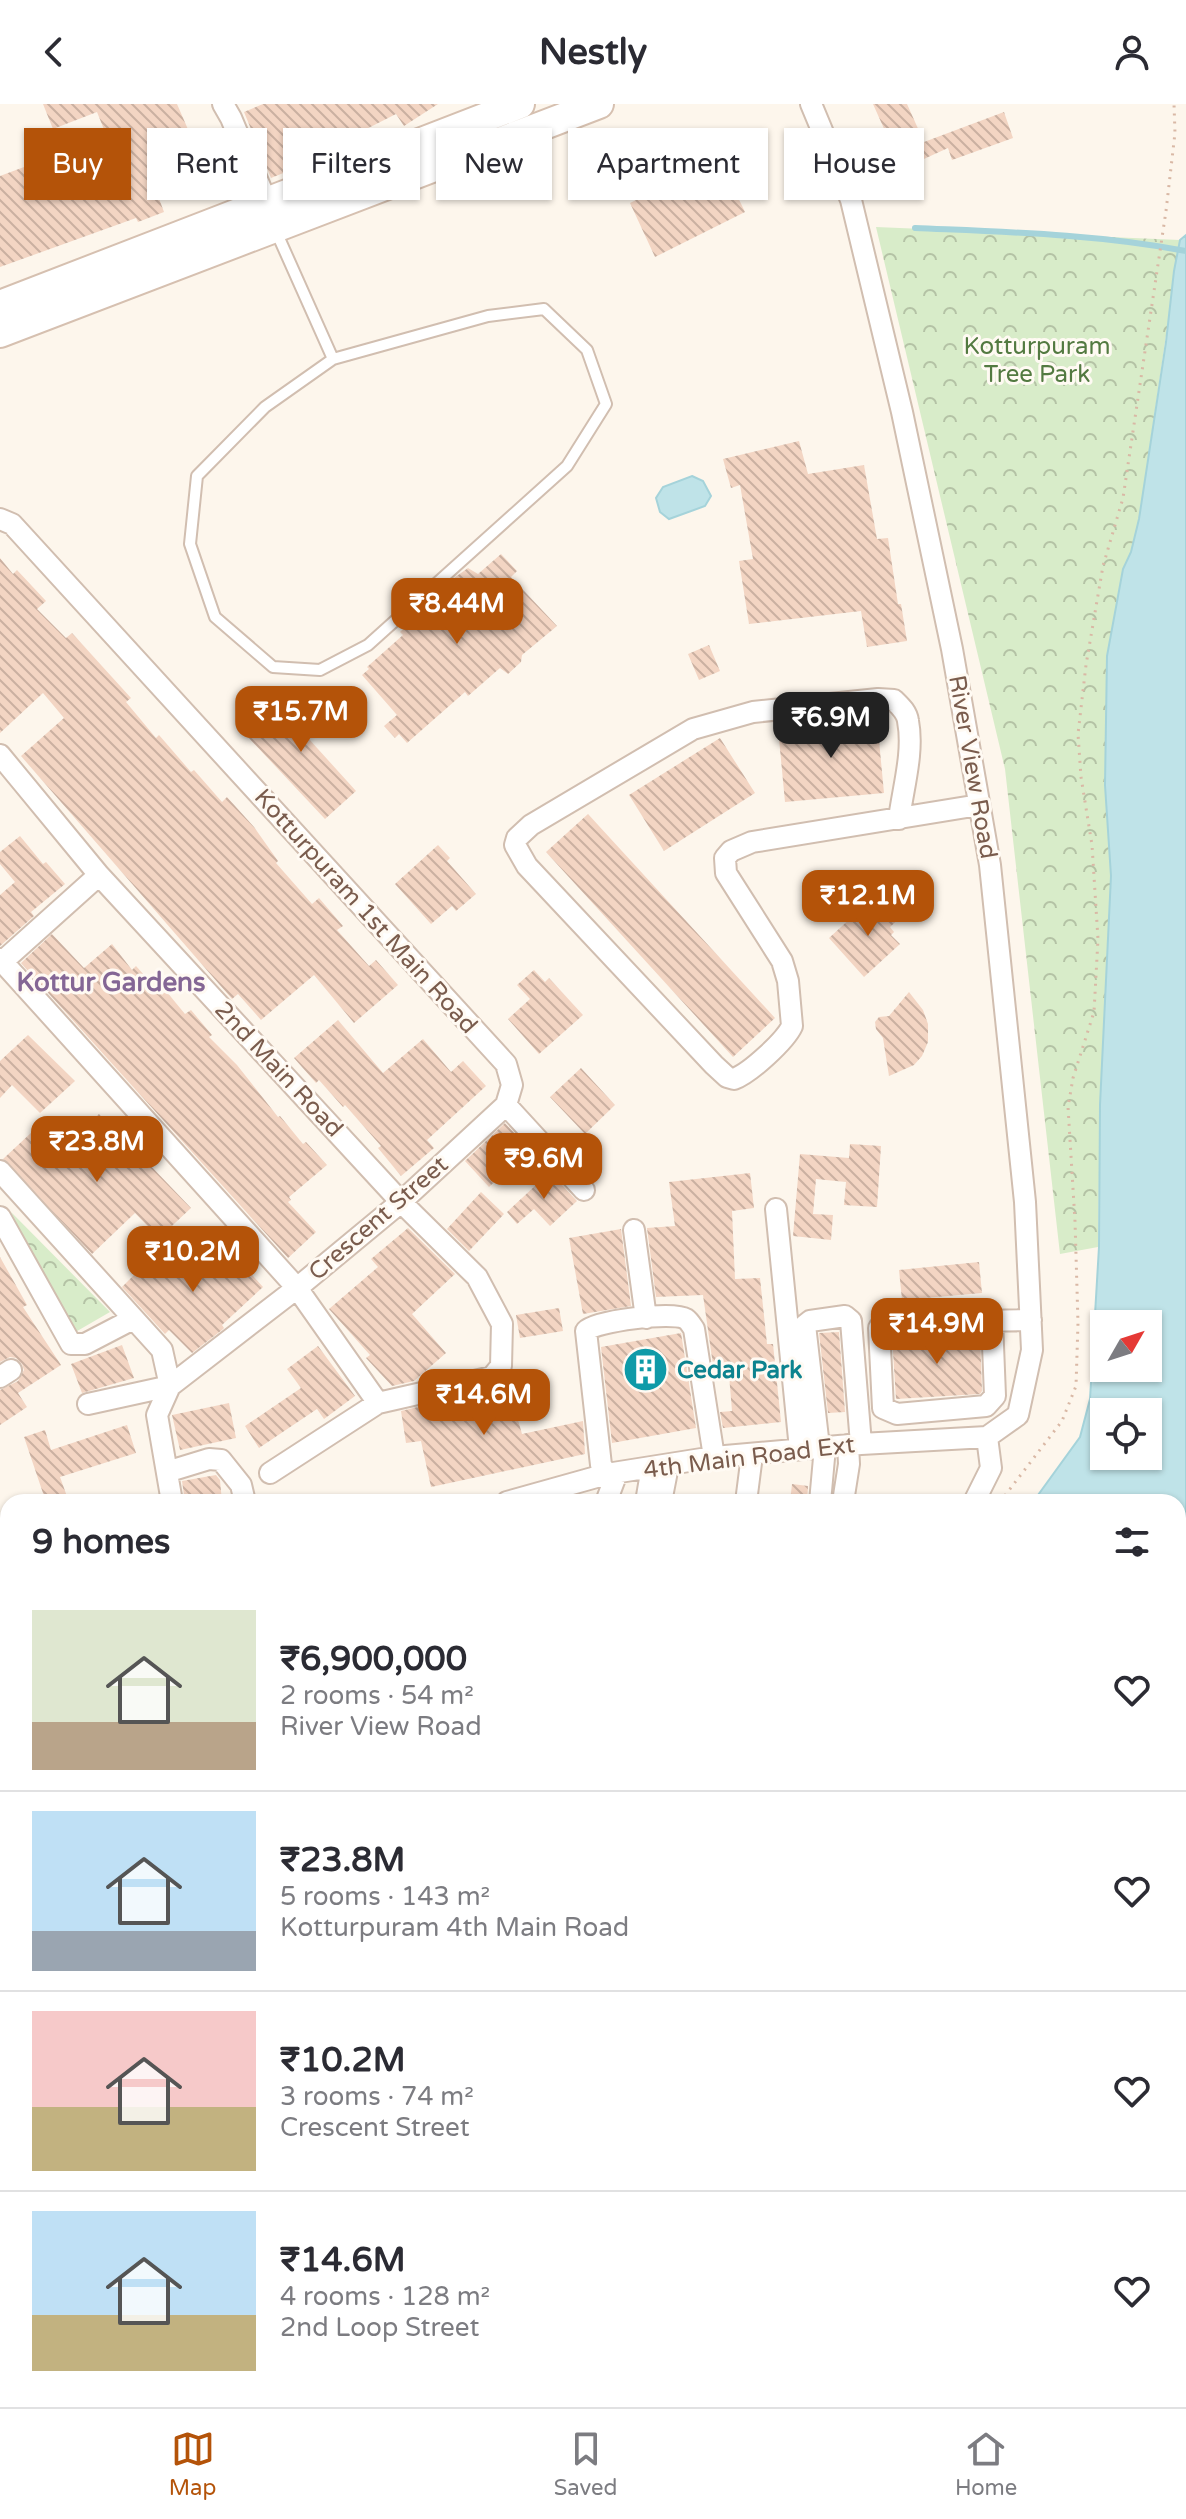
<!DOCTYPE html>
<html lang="en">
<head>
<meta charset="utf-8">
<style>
	:root { --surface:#fff; --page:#f7f7f7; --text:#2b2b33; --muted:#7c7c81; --line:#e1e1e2; --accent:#b45309 }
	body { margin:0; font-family:"Varela Round",sans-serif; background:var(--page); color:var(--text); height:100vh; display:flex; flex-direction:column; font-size:30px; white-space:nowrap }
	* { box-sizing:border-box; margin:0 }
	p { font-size:26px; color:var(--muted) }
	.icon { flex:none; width:44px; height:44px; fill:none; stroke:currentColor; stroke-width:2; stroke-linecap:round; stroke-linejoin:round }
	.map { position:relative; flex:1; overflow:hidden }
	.sheet { position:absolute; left:0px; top:1390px; width:1186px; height:914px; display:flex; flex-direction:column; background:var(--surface); border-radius:24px 24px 0 0; box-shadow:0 2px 6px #0004 }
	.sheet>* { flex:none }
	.hud { position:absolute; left:24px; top:24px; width:1138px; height:72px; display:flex; gap:16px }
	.needle { width:52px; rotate:51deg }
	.controls { position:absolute; left:1090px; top:1206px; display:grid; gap:16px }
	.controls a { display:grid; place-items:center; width:72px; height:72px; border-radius:0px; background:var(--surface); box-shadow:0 2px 6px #0004; font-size:40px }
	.price { position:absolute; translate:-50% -68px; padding:0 18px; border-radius:16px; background:var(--accent); color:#fff; font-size:26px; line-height:52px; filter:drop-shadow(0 2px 4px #0008) }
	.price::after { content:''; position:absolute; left:50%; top:48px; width:24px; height:18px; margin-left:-12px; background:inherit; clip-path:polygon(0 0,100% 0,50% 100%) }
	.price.selected { background:#222; color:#fff }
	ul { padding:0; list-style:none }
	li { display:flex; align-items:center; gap:24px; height:200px; padding:0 32px }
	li+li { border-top:2px solid var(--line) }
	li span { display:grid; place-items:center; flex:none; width:224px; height:160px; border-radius:0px; color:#555 }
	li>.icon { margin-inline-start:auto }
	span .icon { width:96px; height:96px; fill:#fffc; stroke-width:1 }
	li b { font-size:34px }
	h2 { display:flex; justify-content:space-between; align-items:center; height:96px; padding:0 32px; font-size:34px }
	.pill { padding:0 28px; border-radius:0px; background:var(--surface); box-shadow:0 2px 6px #0004; font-size:28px; line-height:72px }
	.pill.selected { background:var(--accent); color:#fff }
	header { display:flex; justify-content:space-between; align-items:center; height:104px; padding:0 32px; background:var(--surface); font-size:36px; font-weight:800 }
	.dock { display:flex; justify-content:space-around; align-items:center; height:112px; border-top:2px solid var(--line); background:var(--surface); font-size:22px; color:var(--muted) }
	.dock a { display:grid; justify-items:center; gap:4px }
	.dock .selected { color:var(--accent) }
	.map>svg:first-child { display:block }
	.park { fill:url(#park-crowns) }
	.water { fill:#bfe3e8; stroke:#a5d3da; stroke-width:2; fill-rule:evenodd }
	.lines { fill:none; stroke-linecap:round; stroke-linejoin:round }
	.stream { stroke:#a5d3da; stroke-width:6 }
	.building { fill:url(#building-back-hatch) }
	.lane-casing { stroke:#d1beb0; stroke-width:14 }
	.street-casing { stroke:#d1beb0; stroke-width:24 }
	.secondary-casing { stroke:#d6c0b0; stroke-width:32 }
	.path { stroke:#d9b8a5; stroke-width:3; stroke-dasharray:2 6; stroke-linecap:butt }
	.lane { stroke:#fff; stroke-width:10 }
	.street { stroke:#fff; stroke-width:20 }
	.secondary { stroke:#fff; stroke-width:28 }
	.labels { text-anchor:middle; stroke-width:6; stroke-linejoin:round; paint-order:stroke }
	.park-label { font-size:24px; fill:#537a41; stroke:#fffaf3 }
	.street-label { font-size:24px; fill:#7a5c4d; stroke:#fffaf3 }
	.culture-label { font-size:24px; font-weight:bold; fill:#0d838f; stroke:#fffaf3; text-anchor:start }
	.neighbourhood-label { font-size:26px; font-weight:bold; fill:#846695; stroke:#fffaf3 }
</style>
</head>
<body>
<header><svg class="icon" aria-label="back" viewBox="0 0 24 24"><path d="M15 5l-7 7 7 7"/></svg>Nestly<svg class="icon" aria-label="person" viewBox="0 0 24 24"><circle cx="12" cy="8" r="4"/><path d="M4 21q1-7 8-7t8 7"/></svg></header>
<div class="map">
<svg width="1186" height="2303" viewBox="0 0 1186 2303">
	<defs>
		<pattern id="park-crowns" width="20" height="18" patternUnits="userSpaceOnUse" patternTransform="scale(2)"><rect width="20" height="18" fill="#d8ecc9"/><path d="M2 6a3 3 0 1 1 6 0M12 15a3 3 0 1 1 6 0" fill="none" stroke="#b4c2a5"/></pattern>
		<pattern id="building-back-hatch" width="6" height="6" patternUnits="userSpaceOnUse" patternTransform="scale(2)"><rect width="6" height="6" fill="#f3d5c3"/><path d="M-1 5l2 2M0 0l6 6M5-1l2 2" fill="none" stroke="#cab0a1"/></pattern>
	</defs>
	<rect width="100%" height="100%" fill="#fdf6ec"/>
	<path class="park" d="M876,123L1180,136L1139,415L1131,448L1123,465L1107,552L1105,681L1111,772L1100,1001L1098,1143L1060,1150L1005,665Z
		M11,1108L110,1208L72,1230Z"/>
	<path class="water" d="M1186,131V2189L1178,2201V1398H1033L1080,1333L1090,1295L1099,1143L1100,1001L1111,772L1105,681L1107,552L1123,465L1131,448L1139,415L1166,238L1174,167L1180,136ZM1148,1220V1264H1104V1220ZM1148,1308V1352H1104V1308Z
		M692,372L703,377L711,392L705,402L669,415L660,408L656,394L663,383Z
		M440,2296H1028L1017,2303H436Z"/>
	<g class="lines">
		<path class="stream" d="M915,124C1006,128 1096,130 1186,147"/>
	</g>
	<path class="building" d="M43,0H177L190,30L195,28L206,56L154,81L164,108L138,118L136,114L0,163V72L40,57L44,68L50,66L57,79L114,57L115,53L97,8L53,25Z
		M263,0H438L404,22L396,10L321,48L323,53L271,74L244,8Z
		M873,0H907L924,38L1004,8L1013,34L952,56L948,44L902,65Z
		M700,64L712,88L731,79L745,108L655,153L630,99Z
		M799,337L808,370L864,361L877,435L888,434L898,500H901L907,537L867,543L861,507L749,520L739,457L753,455L740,381L731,384L723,355Z
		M501,450L517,467L511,473L557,522L522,551L521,558L508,570L500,564L468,592L465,588L407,639L399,630L395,634L384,622L397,611L362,571L369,565L367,563L403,531L400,528L436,496L433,493L454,474L468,464L478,470Z
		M0,454L13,470L17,466L46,497L37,505L66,534L72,529L131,594L126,598L156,634L159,631L191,668L194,666L222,698L227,693L254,723L278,757L276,759L312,800L319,794L343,822L337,826L369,862L376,856L398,881L354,919L314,871L261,916L238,890L232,895L21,652L64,614L43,589L0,629Z
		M709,541L720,567L699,576L688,550Z
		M302,582L321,605L299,624L356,687L325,715L246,631Z
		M877,615L884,689L785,698L778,624Z
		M720,634L755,689L664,747L629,691Z
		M588,710L775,914L733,953L546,748Z
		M20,732L43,760L46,758L65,780L31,808L34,812L0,842V791L15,778L0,760V748Z
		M438,741L450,754L447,757L476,790L456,807L452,802L431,820L395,780Z
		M891,800L902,812L890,823L894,828L891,831L900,840L864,873L829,834L865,801L872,809L875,806L879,810Z
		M52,830L84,864L112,840L132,866L136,862L162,891L166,887L185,910L191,906L212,931L209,933L237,961L278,1013L280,1012L303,1040L306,1038L327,1061L289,1093L291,1096L288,1098L316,1128L288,1154L21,859Z
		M534,866L545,878L549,874L583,911L539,950L508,915L530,895L517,881Z
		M909,888L923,906L928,920V938L922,952L914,961L889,972L883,934L876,925L875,918L879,913L889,912Z
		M338,916L383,969L423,935L451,968L463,957L486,982L427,1036L434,1044L401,1072L378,1044L381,1042L345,1001L343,1003L319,976L316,979L294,954Z
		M28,931L75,977L40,1009L12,981L0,994V957Z
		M581,964L615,1001L585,1030L550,993Z
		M99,1010L145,1063L148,1059L191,1104L159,1134L135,1109L92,1150L3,1055L33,1027L55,1051Z
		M505,1019L529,1045L489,1083L465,1057Z
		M850,1040L881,1042L877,1103L844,1101L846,1078L816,1075L813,1110L833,1111L831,1136L793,1132L800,1050L849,1054Z
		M550,1068L577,1097L550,1122L534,1105L517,1120L507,1108Z
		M750,1069L754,1104L732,1107L735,1175L760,1174L767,1240H773L781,1318L723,1324L720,1308L732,1307L728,1259L713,1261L703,1191L656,1193L647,1124L675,1122L669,1078Z
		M481,1088L504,1110L469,1147L447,1125Z
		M408,1124L455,1170L412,1210L446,1249L414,1277L392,1282L366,1254L370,1251L329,1205L378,1163L371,1155Z
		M621,1125L631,1202L583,1210L569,1134Z
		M217,1135L243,1165L245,1163L263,1183L222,1221L224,1224L222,1226L192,1249L169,1226L165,1230L122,1183L160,1145L181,1166Z
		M0,1153L27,1201L23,1203L61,1261L18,1289L27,1303L0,1321V1286L18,1277L24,1266L22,1260L16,1254L10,1253L0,1258Z
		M979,1158L982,1189L902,1196L899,1166Z
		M559,1204L563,1227L520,1234L516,1211Z
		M839,1228L845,1308L828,1309L819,1229Z
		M681,1229L696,1324L612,1339L601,1243Z
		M980,1230L982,1287L980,1290L896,1295L892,1232Z
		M122,1241L134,1274L82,1289L71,1260Z
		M318,1242L355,1292L324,1315L317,1305L259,1344L245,1322L301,1284L287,1265Z
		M508,1281L522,1330L583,1317L585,1350L431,1383L421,1337L406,1339L401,1307Z
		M229,1299L236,1334L180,1346L172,1311Z
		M127,1321L136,1349L60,1373L69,1398H46L24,1333L45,1326L51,1346Z
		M216,1371L220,1376L222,1398H185L182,1377Z
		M792,1380L808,1382L807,1398H790Z"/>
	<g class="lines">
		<defs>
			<path id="lane" d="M275,125L333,255
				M544,205L587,246L606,300L567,362L368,541L320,566L273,563L215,513L190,440L197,372L265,303L333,255L488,212Z"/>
			<path id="street" d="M223,0L231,14L267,99
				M0,415L12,420L506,960L512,981L506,1001L401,1098L297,1184L170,1282L88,1300
				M0,651L99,771L401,1098L477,1173L502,1220L501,1262L492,1273L378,1299L270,1369
				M899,715C903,684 914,648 908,617C907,608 900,602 894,596L878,595L753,608L693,625L531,721L517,734L515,741L527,762L714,961L727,973L734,975C750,969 785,937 792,922L788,877L782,857L726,769L725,754L731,747L752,738L979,701
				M0,855L297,1184L378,1299
				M2,858L99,771
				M506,1001L584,1086
				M0,1067L162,1246L170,1282L157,1311L172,1398
				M776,1105L800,1345
				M0,1113L71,1240H85L133,1215
				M634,1126L646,1214
				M992,1216L995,1292L986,1302L897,1310L883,1304L879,1224L883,1219L1031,1216
				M0,1273L11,1266
				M819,1343L805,1221L810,1217L845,1212L851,1217L861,1340
				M167,1364L173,1366L209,1355L221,1356L241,1381L245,1398
				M607,1370L601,1361L586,1227C595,1217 673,1207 686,1215C689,1217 692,1222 694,1225L714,1353
				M507,1398L607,1370L714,1353L861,1340L987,1333L1018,1311L1032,1246L1025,1098L990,761L952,545L902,308L851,96L811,0
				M606,1398L617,1369
				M646,1398L652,1363
				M661,1398L668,1362
				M746,1398L752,1351
				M820,1398L825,1343
				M843,1398L849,1360L848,1341
				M974,1398L991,1364L987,1333
				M0,1510L5,1529
				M0,1658L8,1657
				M0,1869L8,1868
				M0,2092L8,2081
				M0,2205L8,2252
				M16,2296L17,2303
				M131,2303L159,2296"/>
			<path id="secondary" d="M0,201L520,0
				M0,229L599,0"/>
		</defs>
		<use href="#lane" class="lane-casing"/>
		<use href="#street" class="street-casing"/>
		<use href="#secondary" class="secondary-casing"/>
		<path class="path" d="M1000,1398L1062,1317L1076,1282L1078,1219L1075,1117L1068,1003L1073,974L1094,908L1098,835L1092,741L1081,673L1078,630L1086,561L1103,462L1123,394L1166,107L1175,29L1174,0
			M411,2303L414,2296"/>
		<use href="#lane" class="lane"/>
		<use href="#street" class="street"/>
		<use href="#secondary" class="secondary"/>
	</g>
	<defs>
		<symbol id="building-disc" viewBox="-11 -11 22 22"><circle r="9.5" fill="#0f9aa8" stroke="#fffaf3"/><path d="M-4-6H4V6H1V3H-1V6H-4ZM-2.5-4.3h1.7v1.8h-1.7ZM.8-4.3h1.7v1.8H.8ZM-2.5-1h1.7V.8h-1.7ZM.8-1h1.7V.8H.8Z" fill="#fff"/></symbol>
	</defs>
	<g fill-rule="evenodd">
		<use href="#building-disc" x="620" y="1240" width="51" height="51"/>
	</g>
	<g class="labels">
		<g class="park-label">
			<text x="1037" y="250">Kotturpuram<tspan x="1037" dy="28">Tree Park</tspan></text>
		</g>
		<g class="street-label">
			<text transform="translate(973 663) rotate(80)" y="8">River View Road</text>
			<text transform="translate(366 807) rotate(48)" y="8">Kotturpuram 1st Main Road</text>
			<text transform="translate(279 965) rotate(47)" y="8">2nd Main Road</text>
			<text transform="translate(378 1114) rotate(-41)" y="8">Crescent Street</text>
			<text transform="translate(749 1353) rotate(-7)" y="8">4th Main Road Ext</text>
		</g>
		<g class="culture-label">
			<text x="677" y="1274">Cedar Park</text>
		</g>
		<g class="neighbourhood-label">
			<text x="111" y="887">Kottur Gardens</text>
		</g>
	</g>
</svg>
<div class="controls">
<a><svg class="needle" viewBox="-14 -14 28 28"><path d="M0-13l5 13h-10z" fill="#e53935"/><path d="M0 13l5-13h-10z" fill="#7c7c81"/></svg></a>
<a><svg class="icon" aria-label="locate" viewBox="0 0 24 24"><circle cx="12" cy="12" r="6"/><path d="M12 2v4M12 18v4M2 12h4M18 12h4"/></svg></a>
</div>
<b class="price" style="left:457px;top:542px">₹8.44M</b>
<b class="price" style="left:301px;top:650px">₹15.7M</b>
<b class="price selected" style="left:831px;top:656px">₹6.9M</b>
<b class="price" style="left:868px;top:834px">₹12.1M</b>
<b class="price" style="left:97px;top:1080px">₹23.8M</b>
<b class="price" style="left:544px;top:1097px">₹9.6M</b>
<b class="price" style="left:193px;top:1190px">₹10.2M</b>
<b class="price" style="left:937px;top:1262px">₹14.9M</b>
<b class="price" style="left:484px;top:1333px">₹14.6M</b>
<div class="hud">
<a class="pill selected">Buy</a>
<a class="pill">Rent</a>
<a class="pill">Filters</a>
<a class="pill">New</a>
<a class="pill">Apartment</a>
<a class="pill">House</a>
</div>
<section class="sheet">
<h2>9 homes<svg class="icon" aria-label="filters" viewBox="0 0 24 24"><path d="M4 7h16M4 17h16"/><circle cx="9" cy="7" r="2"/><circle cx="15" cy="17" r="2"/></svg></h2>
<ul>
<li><span style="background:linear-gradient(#dfe7d0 70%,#b9a48a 0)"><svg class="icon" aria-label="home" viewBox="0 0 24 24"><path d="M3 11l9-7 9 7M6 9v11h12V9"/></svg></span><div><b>₹6,900,000</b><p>2 rooms · 54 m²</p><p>River View Road</p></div><svg class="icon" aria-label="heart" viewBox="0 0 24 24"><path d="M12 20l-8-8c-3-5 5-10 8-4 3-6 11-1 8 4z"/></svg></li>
<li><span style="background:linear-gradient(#bfe0f5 75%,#9aa5b1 0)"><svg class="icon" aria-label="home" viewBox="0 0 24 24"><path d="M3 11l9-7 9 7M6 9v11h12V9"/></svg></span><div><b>₹23.8M</b><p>5 rooms · 143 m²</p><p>Kotturpuram 4th Main Road</p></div><svg class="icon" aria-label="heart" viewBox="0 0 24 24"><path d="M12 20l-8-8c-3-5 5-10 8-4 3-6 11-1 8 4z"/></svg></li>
<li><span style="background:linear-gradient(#f6c9c9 60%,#c2b280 0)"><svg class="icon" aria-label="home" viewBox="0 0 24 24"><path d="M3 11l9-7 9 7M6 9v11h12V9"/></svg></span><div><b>₹10.2M</b><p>3 rooms · 74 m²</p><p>Crescent Street</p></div><svg class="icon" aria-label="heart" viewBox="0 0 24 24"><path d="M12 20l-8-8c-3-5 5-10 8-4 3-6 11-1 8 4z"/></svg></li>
<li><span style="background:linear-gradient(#bfe0f5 65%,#c2b280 0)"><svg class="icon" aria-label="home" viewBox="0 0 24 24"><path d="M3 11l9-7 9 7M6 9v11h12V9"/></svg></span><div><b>₹14.6M</b><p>4 rooms · 128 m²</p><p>2nd Loop Street</p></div><svg class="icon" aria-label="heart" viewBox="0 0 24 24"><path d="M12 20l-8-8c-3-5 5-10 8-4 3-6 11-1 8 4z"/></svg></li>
</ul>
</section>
</div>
<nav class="dock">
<a class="selected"><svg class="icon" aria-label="map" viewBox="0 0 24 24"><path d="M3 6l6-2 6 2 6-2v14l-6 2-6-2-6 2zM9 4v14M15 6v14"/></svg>Map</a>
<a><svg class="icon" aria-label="saved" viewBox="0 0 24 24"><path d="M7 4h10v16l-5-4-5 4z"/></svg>Saved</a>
<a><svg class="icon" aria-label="home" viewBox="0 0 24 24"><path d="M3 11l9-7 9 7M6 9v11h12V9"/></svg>Home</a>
</nav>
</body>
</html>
